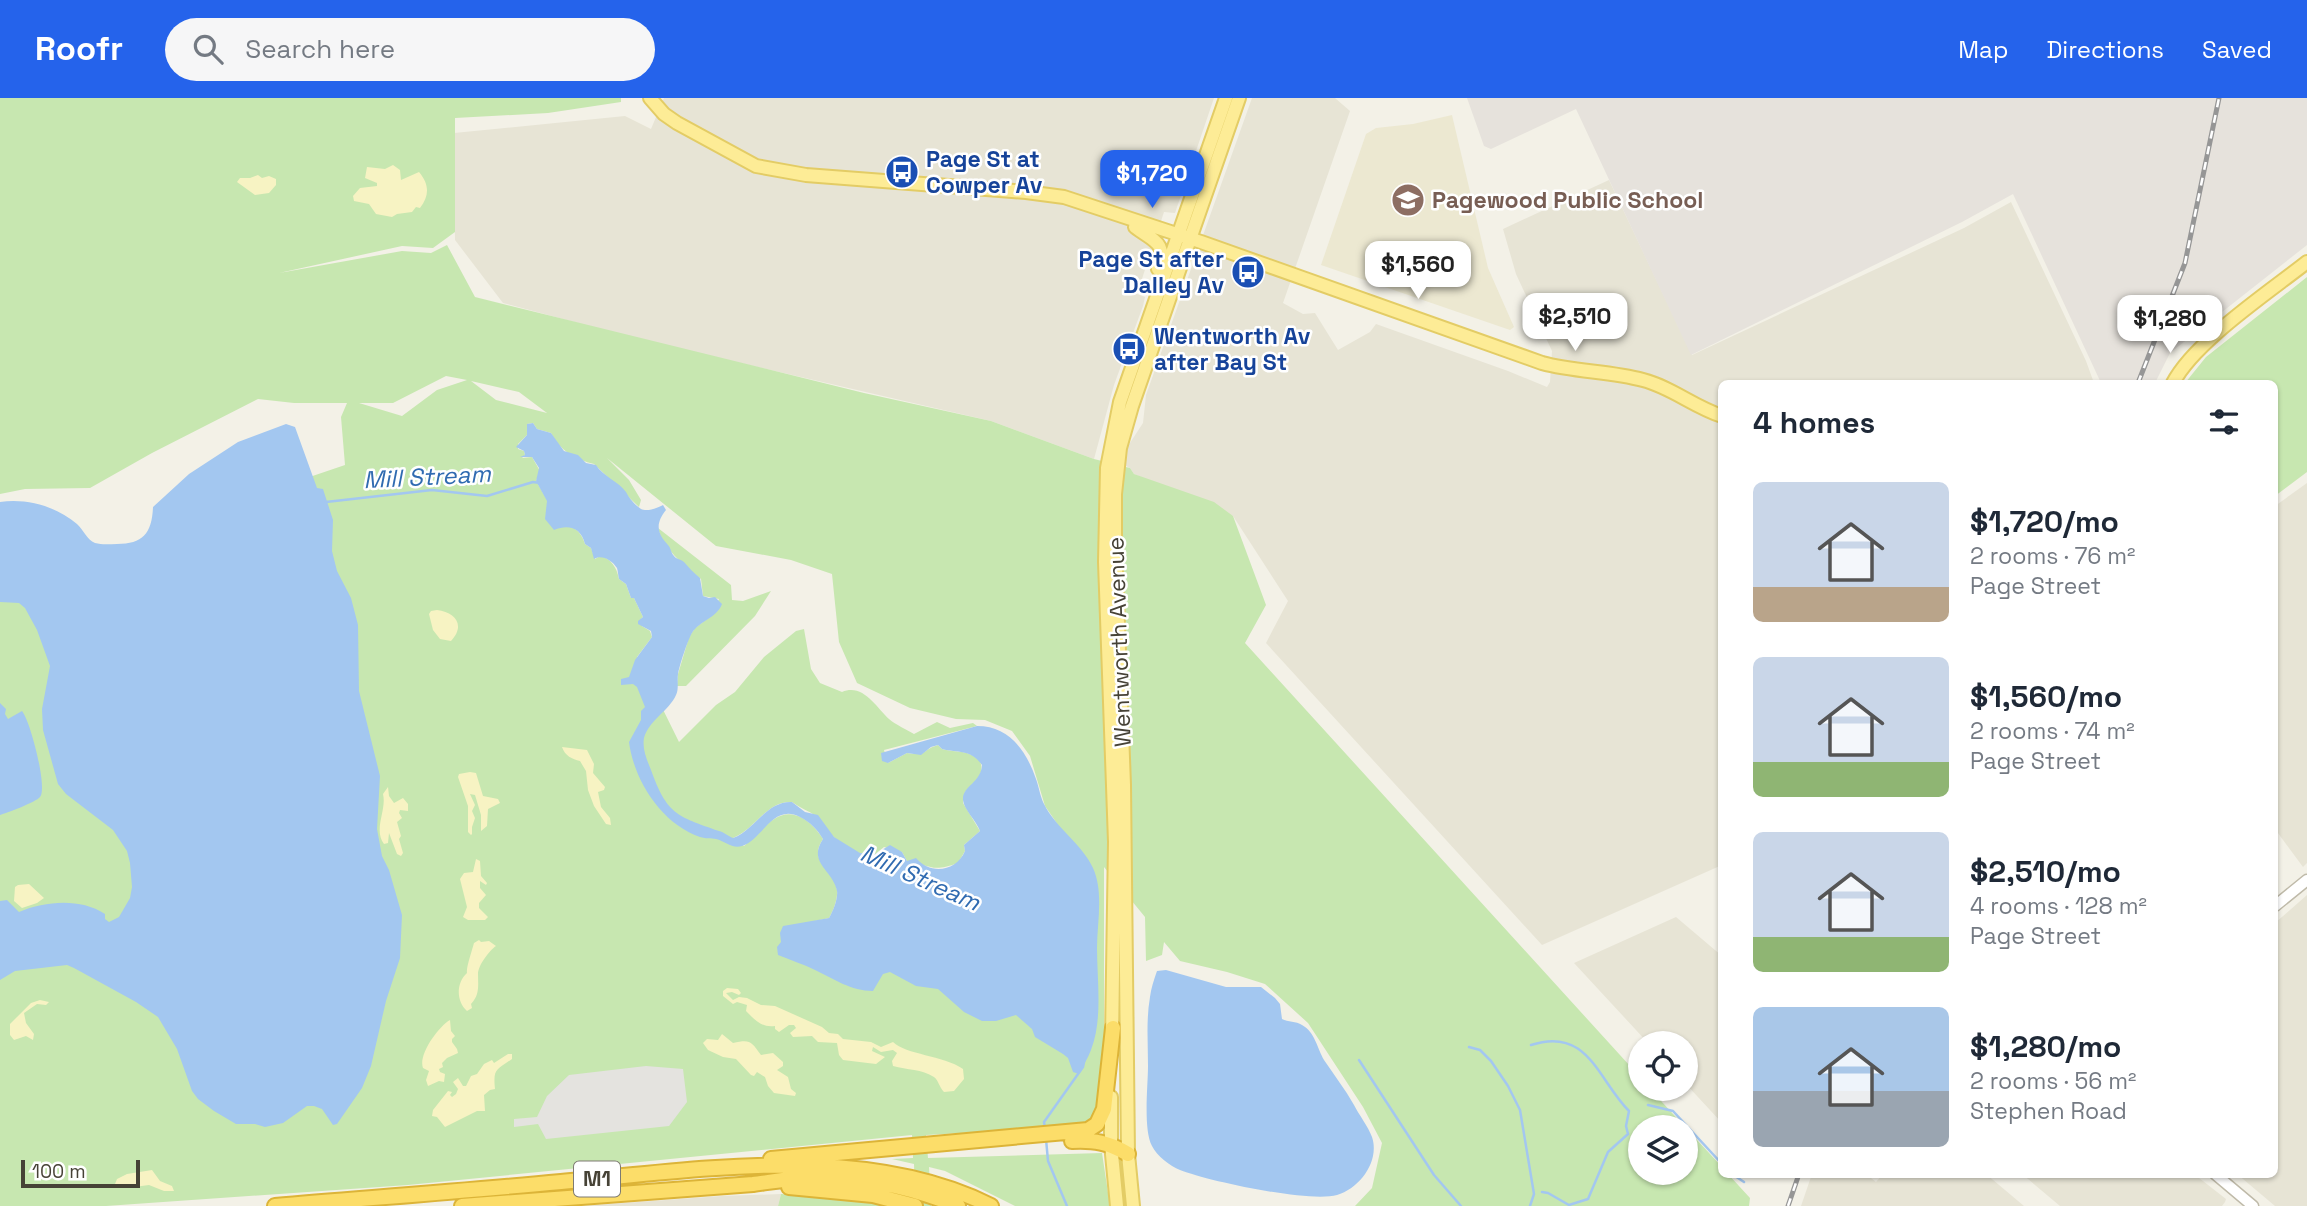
<!DOCTYPE html>
<html lang="en">
<head>
<meta charset="utf-8">
<style>
	:root { --surface:#fff; --page:#f6f6f7; --text:#1f2937; --muted:#747a83; --accent:#2563eb }
	body { margin:0; font-family:"Space Grotesk",sans-serif; background:var(--page); color:var(--text); height:100vh; display:flex; flex-direction:column; font-size:26px; white-space:nowrap }
	* { box-sizing:border-box; margin:0 }
	p { font-size:23px; color:var(--muted) }
	.icon { flex:none; width:38px; height:38px; fill:none; stroke:currentColor; stroke-width:2; stroke-linecap:round; stroke-linejoin:round }
	.map { position:relative; flex:1; overflow:hidden }
	.panel { position:absolute; left:1718px; top:282px; width:560px; height:798px; display:flex; flex-direction:column; background:var(--surface); border-radius:10px; box-shadow:0 2px 5px #0004 }
	.panel>* { flex:none }
	.tools { position:absolute; left:1628px; top:933px; display:grid; gap:14px }
	.tools a { display:grid; place-items:center; width:70px; height:70px; border-radius:50%; background:var(--surface); box-shadow:0 2px 5px #0004; font-size:35px }
	.scale { position:absolute; left:21px; bottom:18px; width:119px; box-sizing:border-box; padding-left:7px; border:4px solid #464236; border-top:0; font-size:19px; line-height:24px; white-space:nowrap; color:#464236; -webkit-text-stroke:5px #fff; paint-order:stroke }
	.price { position:absolute; translate:-50% -60px; padding:0 16px; border-radius:14px; background:#fff; color:#222; font-size:23px; line-height:46px; filter:drop-shadow(0 2px 4px #0008) }
	.price::after { content:''; position:absolute; left:50%; top:42px; width:21px; height:16px; margin-left:-10px; background:inherit; clip-path:polygon(0 0,100% 0,50% 100%) }
	.price.active { background:var(--accent); color:#fff }
	ul { padding:0; list-style:none }
	li { display:flex; align-items:center; gap:21px; height:175px; padding:0 35px }
	li span { display:grid; place-items:center; flex:none; width:196px; height:140px; border-radius:10px; color:#555 }
	li>.icon { margin-inline-start:auto }
	span .icon { width:84px; height:84px; fill:#fffc; stroke-width:1 }
	li b { font-size:30px }
	h2 { display:flex; justify-content:space-between; align-items:center; height:84px; padding:0 35px; font-size:30px }
	header { display:flex; align-items:center; gap:42px; box-sizing:border-box; height:98px; padding:0 35px; background:var(--accent); color:#fff }
	header strong { font-size:33px }
	nav { display:flex; gap:38px; margin-inline-start:auto; font-size:24px }
	.search { width:490px; height:63px; background:var(--page); display:flex; align-items:center; gap:18px; box-sizing:border-box; padding:0 24px; border-radius:38px; color:var(--muted); font-size:26px }
	.map>svg:first-child { display:block }
	.residential { fill:#e7e4d5 }
	.industrial { fill:#e6e2dc }
	.education { fill:#ece8d1 }
	.green { fill:#c7e7b0; fill-rule:evenodd }
	.sand { fill:#f7f3c3 }
	.parking { fill:#e4e3df }
	.water { fill:#a3c7f0 }
	.lines { fill:none; stroke-linecap:round; stroke-linejoin:round }
	.stream { stroke:#a3c7f0; stroke-width:2.5 }
	.minor-casing { stroke:#bfbaa9; stroke-width:13 }
	.major-casing { stroke:#e3cc65; stroke-width:16 }
	.highway-casing { stroke:#dcb438; stroke-width:18 }
	.minor { stroke:#fff; stroke-width:10 }
	.major { stroke:#fdec96; stroke-width:12 }
	.highway { stroke:#fcdd69; stroke-width:14 }
	.rail-casing { stroke:#969696; stroke-width:5 }
	.rail { stroke:#fff; stroke-width:2.5; stroke-dasharray:8; stroke-linecap:butt }
	.labels { text-anchor:middle; stroke-width:5; stroke-linejoin:round; paint-order:stroke }
	.shield { fill:#fff; stroke:#7e7b72; stroke-width:2 }
	.shield-label { font-size:21px; font-weight:bold; fill:#464236 }
	.transit-label { font-size:23px; font-weight:bold; fill:#164399; stroke:#fff; text-anchor:start }
	.education-label { font-size:23px; font-weight:bold; fill:#785e54; stroke:#fff; text-anchor:start }
	.street-label { font-size:23px; fill:#464236; stroke:#fff }
	.water-label { font-size:24px; font-style:italic; fill:#306bb1; stroke:#fff }
</style>
</head>
<body>
<header>
<strong>Roofr</strong>
<div class="search"><svg class="icon" aria-label="search" viewBox="0 0 24 24"><circle cx="10" cy="10" r="6"/><path d="M15 15l6 6"/></svg>Search here</div>
<nav><a>Map</a><a>Directions</a><a>Saved</a></nav>
</header>
<div class="map">
<svg width="2307" height="1108" viewBox="0 0 2307 1108">
	<rect width="100%" height="100%" fill="#f3f1e7"/>
	<path class="residential" d="M664,0H1214L1175,115L1164,114L1137,196L1145,199L1143,208L1114,287L1094,361L991,323L645,243L503,205L455,142L454,35L625,18L651,31Z
		M1252,0H1335L1350,13L1283,205L1303,216L1315,215L1338,252L1370,234L1376,226L1508,273L1547,289L1550,284L1552,253L1516,176L1503,131L1609,82L1692,257L1964,130L2011,104L2086,263L2094,285H1722V767L1542,847L1266,545L1288,503L1233,418L1134,376L1130,370L1124,367L1126,351L1143,325L1146,297Z
		M2307,385V765L2303,769L2275,731V408Z
		M2307,797V1108H2275L2237,1076H2275V825Z
		M1676,819L1722,858V1025L1685,985V945H1648L1574,865Z
		M1812,1076H1866L1876,1084L1883,1076H1986L2024,1108H1801Z
		M2022,1076H2194L2226,1101L2225,1104L2222,1108H2060Z
		M781,1096L778,1108H582L722,1098Z"/>
	<path class="industrial" d="M1467,0H2307V147L2170,255L2155,285H2101L2013,96L1962,124L1691,257L1576,11L1491,51L1484,48Z"/>
	<path class="education" d="M1452,17L1488,170L1514,229L1510,232L1321,167L1366,36L1376,30L1413,26Z"/>
	<path class="green" d="M0,0H621V4L548,15L455,20V134L433,150L402,148L279,175L402,153L431,155L447,147L475,199L864,295L991,323L1094,361L1130,370L1134,376L1214,404L1233,418L1266,507L1245,545L1640,979V990L1650,991L1722,1069V1076H1728L1750,1100L1749,1108H1355L1372,1090L1382,1045L1363,1009L1308,925L1265,886L1227,874L1180,863L1164,844L1162,857L1146,863L1145,819L1104,769V934L1099,1014L1089,1028L926,1037L928,1060L1102,1055L1110,1108H1015L945,1073L929,1069L931,1108H915L914,1066L892,1061L913,1060L912,1037L408,1087L106,1108H0V491L26,489L289,386L345,367L341,319L347,305H294L258,301L152,355L90,390L25,391L0,396ZM446,278L467,282L437,292L402,318L359,305H393ZM471,283L519,294L547,315L496,302ZM533,325L537,331L551,335C559,352 576,362 594,366L639,409L641,402L629,382L607,360L716,448L791,462L832,476L839,544L857,585L910,610L956,621L985,622L1012,633L1030,658L1045,708L1056,724L1097,848V924L1094,938L806,825L829,820C833,813 838,801 837,792C834,772 807,764 823,741C818,733 812,726 804,721C778,705 763,733 744,748L733,740C756,731 766,703 792,704C800,710 809,713 816,718C822,724 825,729 830,735C839,746 860,759 874,757L884,749L902,754L907,763C931,767 931,775 958,765L965,753L964,747L980,733L963,705L965,694C973,684 986,678 980,663C968,651 957,655 942,651L938,647C919,653 930,658 907,655L888,665L884,652L977,628L973,625L950,630L937,624L914,636C906,631 896,627 889,621C876,609 863,585 842,594L820,585L811,571L804,531L796,533L764,559L735,594L716,607L679,644L637,559L652,539L650,533L642,528L641,521L643,519L634,500H631L626,486L619,481C617,470 611,460 600,458L595,461L591,450L585,446C582,436 575,426 563,429L536,383L540,373L532,359L522,360L525,357L524,353L518,351V346L527,337V326ZM1640,1029H1685V1074H1640Z
		M2307,179V374L2275,398V285H2185L2206,259Z
		M658,430L731,487L732,502L743,503L771,493L755,518L686,588H677L678,576L689,539L695,530L711,518L719,501L703,498L701,481C686,470 662,449 658,430Z
		M781,1096L852,1100L889,1108H778Z"/>
	<path class="sand" d="M393,67L400,72L401,82L419,74C429,86 430,97 420,110L416,109L412,114L397,116L392,119L376,116L369,106L354,103L353,98L360,90L377,88V85L365,80L367,69L385,71Z
		M258,77L262,80L269,78L276,81V87L269,95L255,97L237,84L240,80H250Z
		M437,512C455,514 466,527 451,543L440,541L433,532L429,516L431,513Z
		M562,649L587,652L594,666L593,675L605,689L604,692L598,694L601,709L610,720L611,727L606,726L594,708L588,692L586,673L580,663C572,661 565,658 562,649Z
		M470,674L476,675L483,698L498,701L500,705L488,711L487,728L481,733V717L475,697L470,696L475,707L472,713L475,720L472,729V736L471,737L468,734V708L458,679L459,676Z
		M388,689L389,698L394,705L403,700L408,706V713L400,712L399,715L402,720L397,724L401,738L399,741L403,755L401,758L397,756L389,735L388,745L384,746C373,731 387,712 383,696Z
		M476,761L480,763L481,778L487,785L486,787L480,783V790L486,797L479,805V810L488,819L485,822H468L463,819L467,809L460,781L464,775L473,774Z
		M29,786L44,800L37,805L22,810L14,803L15,789L18,787Z
		M479,842L481,844L489,843L496,848C490,852 478,867 478,876C478,887 480,897 471,906L472,910L467,913C456,903 456,885 467,875C466,869 472,853 474,845Z
		M727,890L738,891L741,895L739,897L732,894L726,895L733,902L739,899L747,900L761,907L775,908L822,929L829,935L838,936L843,941L871,944L881,949L893,944C906,957 943,957 963,971L964,981L954,993L944,994C939,989 939,983 934,979C922,971 907,972 893,968L892,963L897,955L893,952L881,954L873,949L872,953L885,959L876,966L843,962L839,957L837,945L818,944L812,938L793,939L790,935L796,930L794,927H789L779,934L775,931V928C761,930 754,921 746,913L747,907L737,904L733,906L723,898V893Z
		M40,902L49,904L46,907L37,906L24,915L26,925L34,936L33,942L26,938L14,942L10,937V926L31,905Z
		M450,922L451,933L455,938L452,941V944L457,951L458,955L447,960L442,965L443,969L439,971L440,974L445,976L444,984L439,983L428,988L426,982L429,973L423,970C418,957 438,929 450,922Z
		M722,936L733,945C750,941 751,943 761,957L773,955L783,964V968L777,972L788,979L791,991L796,995L795,998L774,995L768,988L765,979L757,974L754,978L751,977L736,961L723,959L708,952L703,945L707,941L718,942Z
		M508,956H512V961C496,972 493,971 495,991L490,992L484,997L485,1013H477L445,1029L437,1019L432,1018L433,1012L448,993L452,994L450,997L452,999L456,996L458,991L453,984L458,980L463,988H466L471,978L477,976L484,966L492,962L494,965Z
		M152,1072L160,1083L172,1088L174,1093H164L149,1087L134,1089L128,1086H115L117,1081L127,1076Z"/>
	<path class="parking" d="M646,968L683,971L687,1004L669,1028L546,1041L538,1026L514,1029V1021L537,1019L547,998L569,977Z"/>
	<path class="water" d="M533,325L537,331L551,335L564,353L578,357L586,365L596,367C603,378 619,384 626,394C629,400 635,407 641,411C647,414 658,410 663,407L666,412C655,426 657,435 668,447C671,450 671,455 674,458C677,462 679,460 684,464C689,470 694,475 700,480L703,498L709,500L715,499L722,506C717,520 699,523 692,535C688,541 679,569 678,576C677,583 679,591 676,597C669,613 649,622 644,640C642,651 647,662 651,672C667,716 676,718 719,733C724,734 728,738 733,740C755,732 766,703 792,704L805,714L818,717L834,739L860,755L874,757L890,747L902,754L907,763L916,760C930,777 956,774 965,753L964,747L980,733C976,722 964,712 963,702C962,688 981,685 982,667C971,651 958,655 942,651L938,647L931,649L921,657L907,655L888,665L882,663L881,655L977,628C1009,628 1026,652 1036,681C1039,689 1040,698 1044,706C1056,730 1082,746 1093,770C1104,794 1097,825 1097,850C1097,883 1103,921 1091,952C1088,960 1083,968 1079,976L1073,974L1068,960L1063,956L1035,939L1032,931L1016,917L996,923H982L964,914L938,891L916,888L890,874L883,876L873,893C851,893 834,881 815,872C803,866 790,862 778,857L777,849L781,844L780,835L783,828L829,820C833,813 838,801 837,793C833,772 807,765 823,741C817,731 810,724 800,719C773,705 763,741 742,748C732,751 725,743 716,741C711,740 706,741 700,739C662,726 634,683 629,644L641,622V613L645,609L637,589L633,586L621,587V581L629,579L635,562L652,539L651,533L638,526V523L643,519L634,500H631L626,486L619,481C618,477 618,473 617,470C612,462 601,456 594,461L591,450L585,446C581,430 569,426 554,432L545,421L547,403L536,383L539,370L532,359H520L525,357L524,353L516,349L527,337V326Z
		M286,326L295,329L317,390L323,391L333,422L332,453L337,473L351,500L358,527L359,593L380,678L377,731L382,758L389,772L402,817L400,860L386,903L371,968L362,990L337,1026L333,1027L322,1011L314,1008H307L283,1025L265,1029L255,1026H236L214,1013L198,1001L192,993L177,951L158,919L136,904L74,870L67,867L15,873L0,882V803L7,802L19,814C46,803 80,800 105,816V821L109,824L119,819L130,800L132,789L130,765L127,753L113,732L66,696L58,686L43,632L42,611L50,568L37,532L25,510L19,505L0,504V404C26,400 56,408 77,426C83,431 87,442 95,445C102,447 110,446 117,446C143,446 152,435 153,409L189,376L238,344Z
		M0,605L6,611L5,616L8,621L22,613C30,622 48,690 40,699C36,704 7,715 0,717Z
		M1166,872L1226,889H1261L1275,900L1280,906L1282,921C1288,924 1296,923 1302,927C1315,934 1317,950 1324,962C1334,977 1345,991 1354,1007C1359,1017 1368,1028 1372,1039C1380,1063 1360,1090 1337,1097C1309,1105 1208,1083 1180,1072C1170,1068 1157,1058 1152,1048C1143,1031 1148,988 1148,968C1148,945 1146,922 1150,899C1151,890 1154,882 1157,873Z"/>
	<g class="lines">
		<path class="stream" d="M326,404L432,392L487,398L533,384L540,385
			M1531,947C1588,928 1598,982 1629,1013L1626,1028L1628,1036L1608,1054L1588,1101L1569,1107L1548,1095L1542,1094
			M1469,949L1480,952L1491,963L1508,988L1520,1012L1534,1096L1530,1108
			M1359,962L1434,1077L1461,1108
			M1648,1007L1673,1013L1722,1066
			M1045,1031L1044,1024L1083,969L1084,964
			M1046,1041L1048,1063L1067,1108
			M1732,1076L1744,1084"/>
		<defs>
			<path id="minor" d="M2275,808L2307,782
				M2215,1076L2253,1108"/>
			<path id="major" d="M650,0L664,16L677,25L756,68L806,77L1026,94L1064,99L1201,144L1542,265C1575,274 1610,273 1643,282C1671,289 1694,309 1722,318
				M1135,129C1153,143 1168,144 1158,171
				M2173,285C2194,244 2269,194 2307,164
				M1112,939L1115,744L1105,464L1107,370L1120,304L1226,0
				M1111,999V1046L1117,1108
				M1133,1108L1128,1056L1124,687L1115,446V396L1120,350L1132,308L1239,0"/>
			<path id="highway" d="M1072,1043C1094,1042 1108,1044 1128,1056
				M771,1061L1088,1032L1097,1026L1104,1011L1113,930
				M789,1089L873,1097L915,1108
				M275,1108C370,1100 466,1093 561,1084C698,1072 864,1044 991,1108
				M462,1108L753,1086C769,1084 786,1081 802,1080C855,1077 909,1088 958,1108"/>
		</defs>
		<use href="#minor" class="minor-casing"/>
		<use href="#major" class="major-casing"/>
		<use href="#highway" class="highway-casing"/>
		<use href="#minor" class="minor"/>
		<use href="#major" class="major"/>
		<use href="#highway" class="highway"/>
		<defs>
			<path id="rail" d="M2138,285L2185,165L2219,0
				M1788,1108L1799,1076"/>
		</defs>
		<use href="#rail" class="rail-casing"/>
		<use href="#rail" class="rail"/>
	</g>
	<defs>
		<symbol id="bus-disc" viewBox="-11 -11 22 22"><circle r="9.5" fill="#1a4fb4" stroke="#fff"/><path d="M-5-6H5V4H4V6H2V4H-2V6H-4V4H-5ZM-3.5-4V0h7V-4ZM-3.5 1.2v1.5H-2V1.2ZM2 1.2v1.5H3.5V1.2Z" fill="#fff"/></symbol>
		<symbol id="school-disc" viewBox="-11 -11 22 22"><circle r="9.5" fill="#8d6e63" stroke="#fff"/><path d="M0-5L7-2L0 1L-7-2ZM-4 1L0 2.5L4 1V4Q0 6-4 4Z" fill="#fff"/></symbol>
	</defs>
	<g fill-rule="evenodd">
		<use href="#bus-disc" x="883" y="55" width="38" height="38"/>
		<use href="#school-disc" x="1389" y="83" width="38" height="38"/>
		<use href="#bus-disc" x="1229" y="155" width="38" height="38"/>
		<use href="#bus-disc" x="1110" y="232" width="38" height="38"/>
	</g>
	<g class="labels">
		<rect class="shield" x="574" y="1063.5" width="46" height="35" rx="5"/>
		<g class="shield-label">
			<text x="597" y="1088">M1</text>
		</g>
		<g class="transit-label">
			<text x="926" y="69">Page St at<tspan x="926" dy="26">Cowper Av</tspan></text>
			<text x="1224" y="169" text-anchor="end">Page St after<tspan x="1224" dy="26">Dalley Av</tspan></text>
			<text x="1154" y="246">Wentworth Av<tspan x="1154" dy="26">after Bay St</tspan></text>
		</g>
		<g class="education-label">
			<text x="1432" y="110">Pagewood Public School</text>
		</g>
		<g class="street-label">
			<text transform="translate(1119 544) rotate(-92)" y="8">Wentworth Avenue</text>
		</g>
		<g class="water-label">
			<text transform="translate(427 379) rotate(-3)" y="8">Mill Stream</text>
			<text transform="translate(920 780) rotate(24)" y="8">Mill Stream</text>
		</g>
	</g>
</svg>
<div class="tools">
<a><svg class="icon" aria-label="locate" viewBox="0 0 24 24"><circle cx="12" cy="12" r="6"/><path d="M12 2v4M12 18v4M2 12h4M18 12h4"/></svg></a>
<a><svg class="icon" aria-label="layers" viewBox="0 0 24 24"><path d="M12 4l9 5-9 5-9-5zM3 14l9 5 9-5"/></svg></a>
</div>
<div class="scale">100 m</div>
<b class="price active" style="left:1152px;top:112px">$1,720</b>
<b class="price" style="left:1418px;top:203px">$1,560</b>
<b class="price" style="left:1575px;top:255px">$2,510</b>
<b class="price" style="left:2170px;top:257px">$1,280</b>
<section class="panel">
<h2>4 homes<svg class="icon" aria-label="filters" viewBox="0 0 24 24"><path d="M4 7h16M4 17h16"/><circle cx="9" cy="7" r="2"/><circle cx="15" cy="17" r="2"/></svg></h2>
<ul>
<li><span style="background:linear-gradient(#c9d6e8 75%,#b9a48a 0)"><svg class="icon" aria-label="home" viewBox="0 0 24 24"><path d="M3 11l9-7 9 7M6 9v11h12V9"/></svg></span><div><b>$1,720/mo</b><p>2 rooms · 76 m²</p><p>Page Street</p></div></li>
<li><span style="background:linear-gradient(#c9d6e8 75%,#8fb573 0)"><svg class="icon" aria-label="home" viewBox="0 0 24 24"><path d="M3 11l9-7 9 7M6 9v11h12V9"/></svg></span><div><b>$1,560/mo</b><p>2 rooms · 74 m²</p><p>Page Street</p></div></li>
<li><span style="background:linear-gradient(#c9d6e8 75%,#8fb573 0)"><svg class="icon" aria-label="home" viewBox="0 0 24 24"><path d="M3 11l9-7 9 7M6 9v11h12V9"/></svg></span><div><b>$2,510/mo</b><p>4 rooms · 128 m²</p><p>Page Street</p></div></li>
<li><span style="background:linear-gradient(#a9c7e8 60%,#9aa5b1 0)"><svg class="icon" aria-label="home" viewBox="0 0 24 24"><path d="M3 11l9-7 9 7M6 9v11h12V9"/></svg></span><div><b>$1,280/mo</b><p>2 rooms · 56 m²</p><p>Stephen Road</p></div></li>
</ul>
</section>
</div>
</body>
</html>
